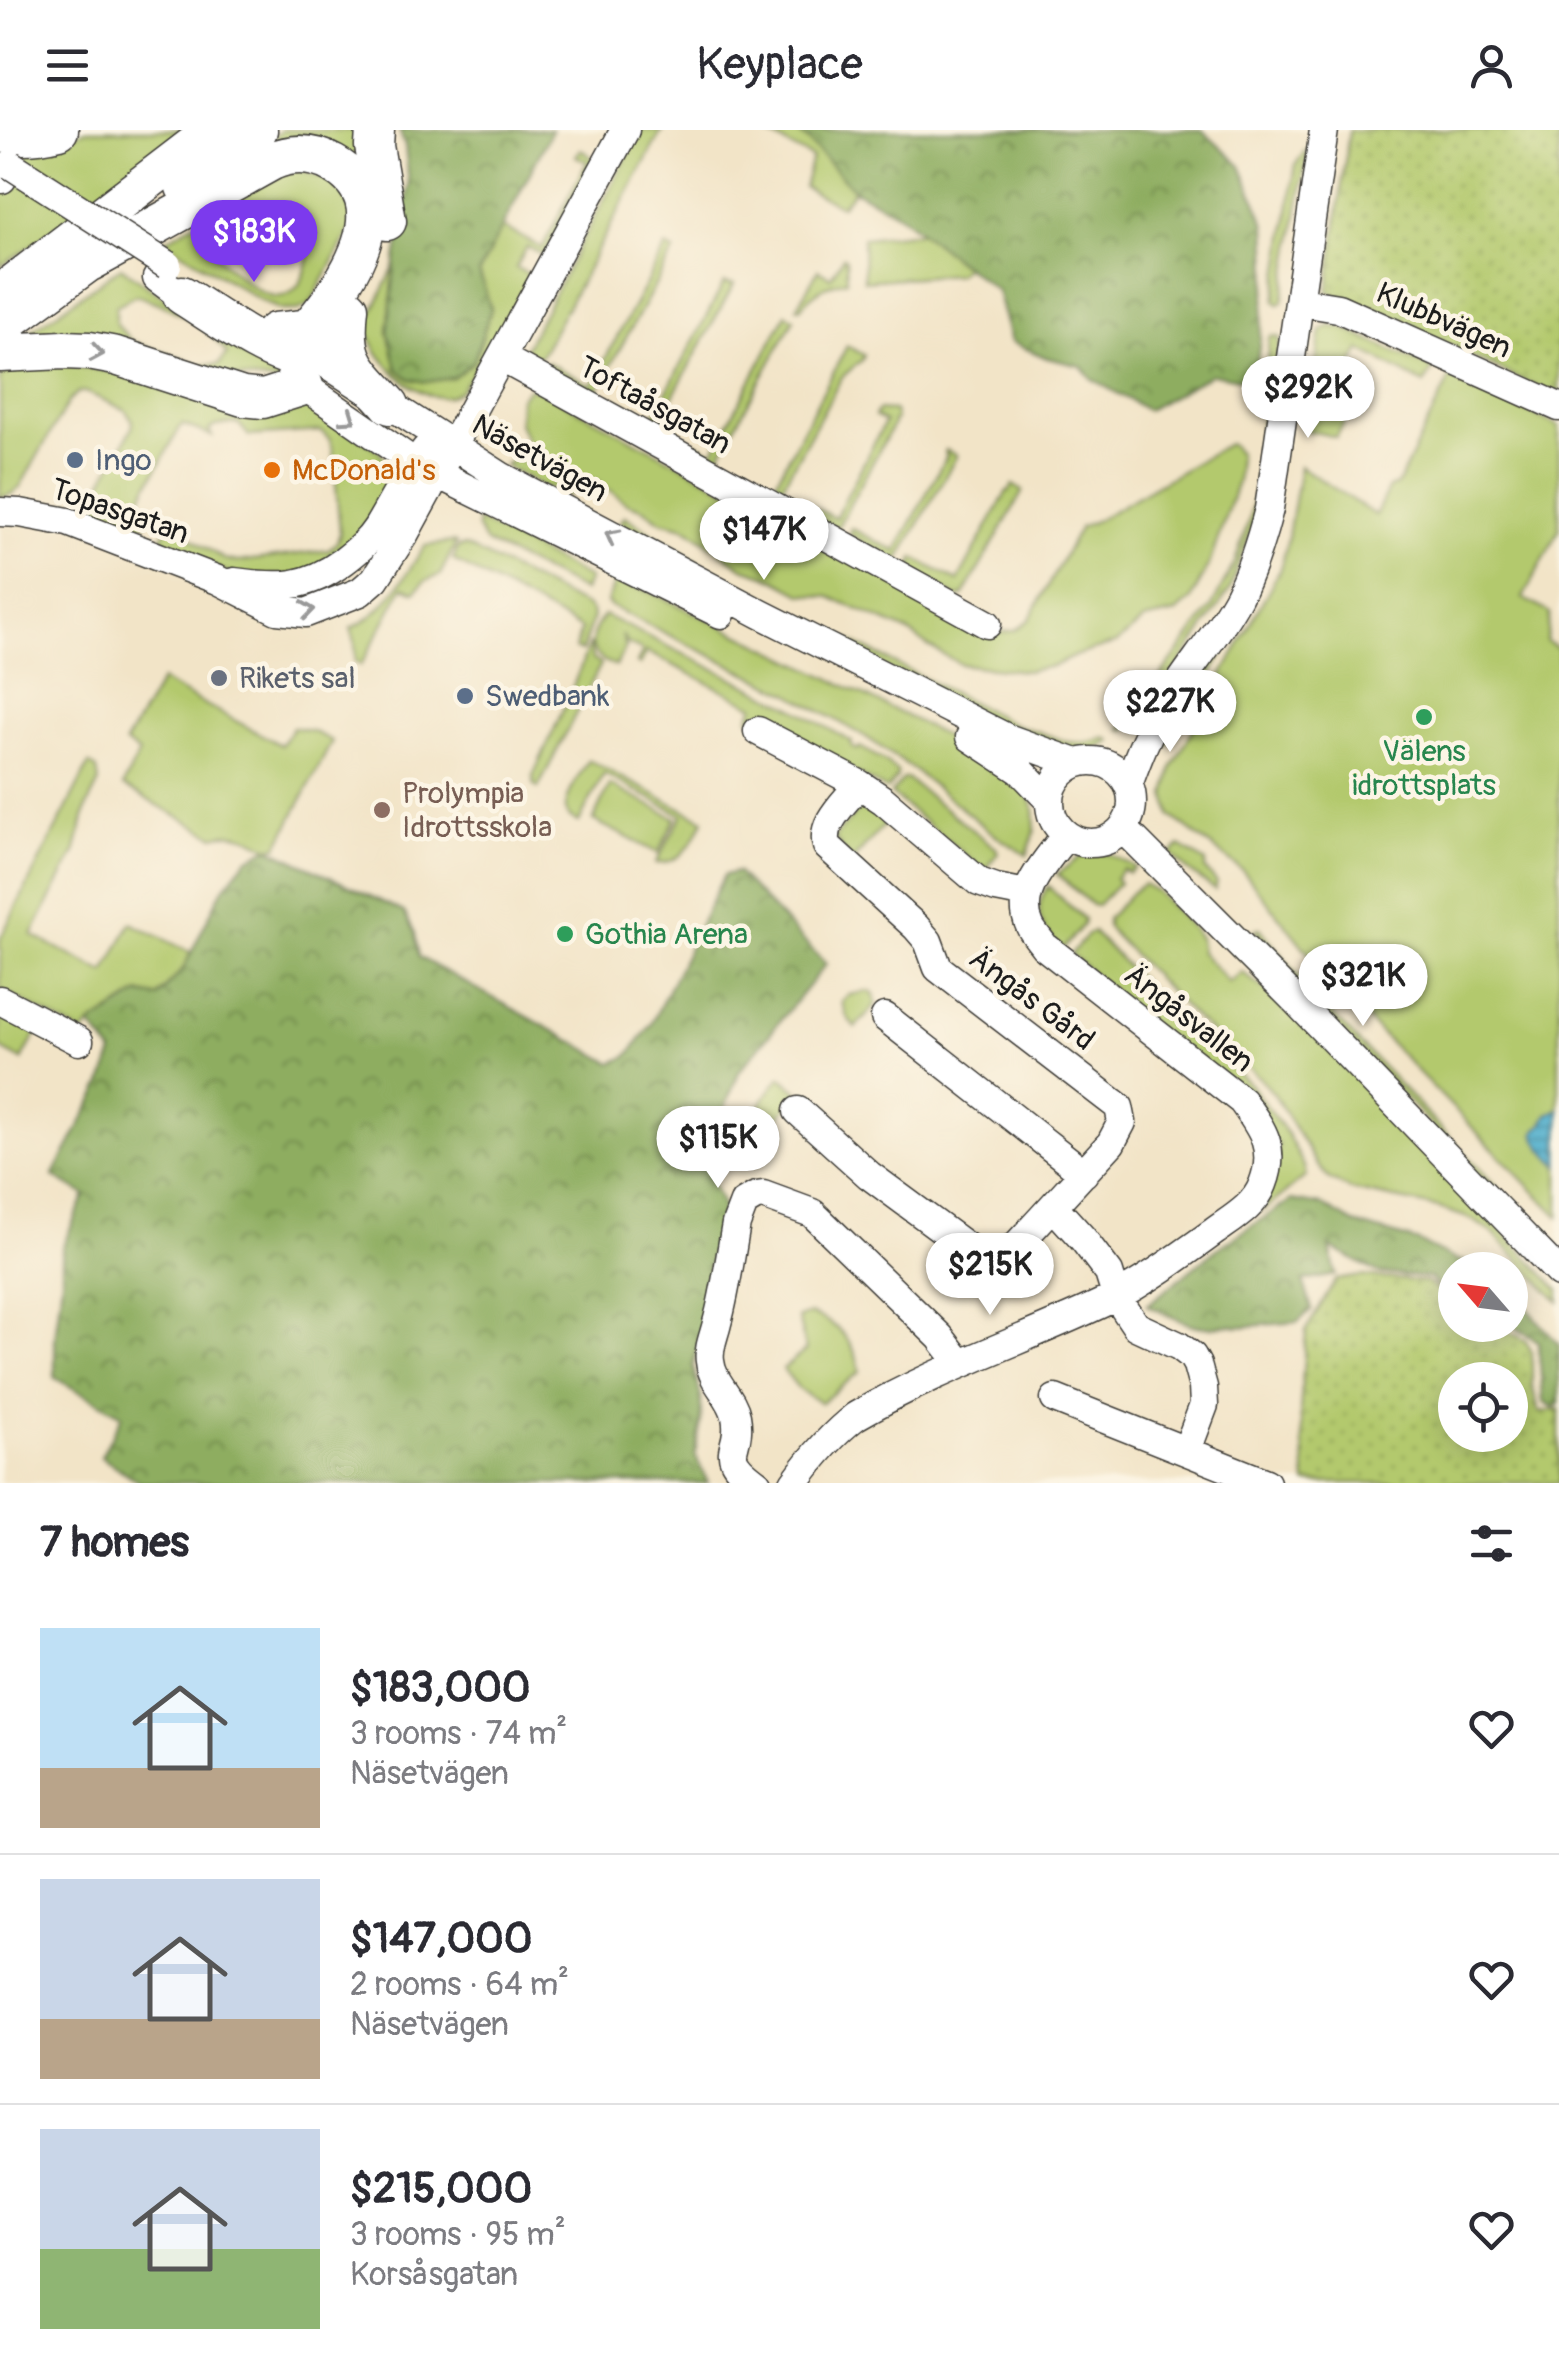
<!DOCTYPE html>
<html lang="en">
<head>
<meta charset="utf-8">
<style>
	:root { --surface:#fff; --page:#f7f7f7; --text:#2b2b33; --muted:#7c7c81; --line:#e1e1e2; --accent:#7c3aed }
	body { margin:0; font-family:Pangolin,sans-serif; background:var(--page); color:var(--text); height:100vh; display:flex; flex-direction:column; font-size:38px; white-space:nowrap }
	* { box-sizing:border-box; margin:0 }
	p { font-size:32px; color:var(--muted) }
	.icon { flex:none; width:55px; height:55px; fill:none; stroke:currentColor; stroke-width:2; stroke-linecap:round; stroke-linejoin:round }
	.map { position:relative; height:1353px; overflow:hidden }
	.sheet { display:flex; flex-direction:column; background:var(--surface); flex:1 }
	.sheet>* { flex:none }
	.needle { width:65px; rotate:298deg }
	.fabs { position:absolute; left:1438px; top:1122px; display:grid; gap:20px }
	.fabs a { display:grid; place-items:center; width:90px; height:90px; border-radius:50%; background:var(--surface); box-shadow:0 5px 25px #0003; font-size:50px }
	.price { position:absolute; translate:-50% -85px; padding:0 22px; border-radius:35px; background:#fff; color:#222; font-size:32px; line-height:65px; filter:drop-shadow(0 2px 5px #0008) }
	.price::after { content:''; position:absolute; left:50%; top:60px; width:30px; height:22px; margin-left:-15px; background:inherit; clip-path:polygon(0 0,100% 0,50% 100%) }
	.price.selected { background:var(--accent); color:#fff }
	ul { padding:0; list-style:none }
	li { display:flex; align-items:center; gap:30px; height:250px; padding:0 40px }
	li+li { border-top:2px solid var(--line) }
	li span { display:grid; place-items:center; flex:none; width:280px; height:200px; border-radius:0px; color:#555 }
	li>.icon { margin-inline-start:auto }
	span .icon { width:120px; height:120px; fill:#fffc; stroke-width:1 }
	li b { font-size:42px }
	h2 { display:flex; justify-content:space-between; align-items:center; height:120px; padding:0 40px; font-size:42px }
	header { display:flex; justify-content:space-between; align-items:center; height:130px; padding:0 40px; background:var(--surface); font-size:45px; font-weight:600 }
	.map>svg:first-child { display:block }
	.grass { fill:#b3c96d; stroke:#687244; stroke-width:2.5; fill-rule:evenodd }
	.forest { fill:url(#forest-crowns); stroke:#55643e; stroke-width:2.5 }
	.park { fill:url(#park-dots); stroke:#687244; stroke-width:2.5; fill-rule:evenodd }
	.water { fill:url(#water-rules); stroke:#346474; stroke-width:2.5 }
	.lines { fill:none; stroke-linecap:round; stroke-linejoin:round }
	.minor-casing { stroke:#3c3a36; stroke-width:31 }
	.highway-casing { stroke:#3c3a36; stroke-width:41 }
	.minor { stroke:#fff; stroke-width:28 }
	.highway { stroke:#fff; stroke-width:38 }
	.minor-bridge-casing { stroke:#3c3a36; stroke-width:31; stroke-linecap:butt }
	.minor-bridge { stroke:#fff; stroke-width:28 }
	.oneway { stroke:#999 }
	.service-dot { fill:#5c6f8a; stroke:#fcf5e5; stroke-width:4 }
	.food-dot { fill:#e8710a; stroke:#fcf5e5; stroke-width:4 }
	.worship-dot { fill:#6b7280; stroke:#fcf5e5; stroke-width:4 }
	.leisure-dot { fill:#2e9e5b; stroke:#fcf5e5; stroke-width:4 }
	.education-dot { fill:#8d6e63; stroke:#fcf5e5; stroke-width:4 }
	.labels { text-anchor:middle; stroke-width:9; stroke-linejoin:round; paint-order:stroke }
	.street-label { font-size:30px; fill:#1c1c1c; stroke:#fcf5e5 }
	.service-label { font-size:30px; fill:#4e5e75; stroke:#fcf5e5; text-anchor:start }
	.food-label { font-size:30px; fill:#c56008; stroke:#fcf5e5; text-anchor:start }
	.worship-label { font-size:30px; fill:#5b616d; stroke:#fcf5e5; text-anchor:start }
	.leisure-label { font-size:30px; fill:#27864d; stroke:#fcf5e5 }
	.education-label { font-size:30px; fill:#785e54; stroke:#fcf5e5; text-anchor:start }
</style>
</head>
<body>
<header><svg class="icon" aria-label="menu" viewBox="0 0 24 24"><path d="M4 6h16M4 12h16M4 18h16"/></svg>Keyplace<svg class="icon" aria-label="person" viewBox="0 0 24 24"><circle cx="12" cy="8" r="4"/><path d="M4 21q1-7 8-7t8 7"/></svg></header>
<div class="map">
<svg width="1559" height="1353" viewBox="0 0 1559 1353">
	<defs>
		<pattern id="forest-crowns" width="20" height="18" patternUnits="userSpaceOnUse" patternTransform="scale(2.5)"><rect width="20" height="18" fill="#8ead60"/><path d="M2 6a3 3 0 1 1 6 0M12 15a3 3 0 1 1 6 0" fill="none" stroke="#738c4e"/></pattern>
		<pattern id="park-dots" width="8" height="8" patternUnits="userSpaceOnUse" patternTransform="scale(2.5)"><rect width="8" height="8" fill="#b3c96d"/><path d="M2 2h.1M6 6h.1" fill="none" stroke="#99ac5e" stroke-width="1.8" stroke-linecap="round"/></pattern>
		<pattern id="water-rules" width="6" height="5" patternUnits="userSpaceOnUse" patternTransform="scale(2.5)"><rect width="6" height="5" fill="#4dadcc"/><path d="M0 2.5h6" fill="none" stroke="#3f8ca5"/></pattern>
	</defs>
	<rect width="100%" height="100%" fill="#fcf5e5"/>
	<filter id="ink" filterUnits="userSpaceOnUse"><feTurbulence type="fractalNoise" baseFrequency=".01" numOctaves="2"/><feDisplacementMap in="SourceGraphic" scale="20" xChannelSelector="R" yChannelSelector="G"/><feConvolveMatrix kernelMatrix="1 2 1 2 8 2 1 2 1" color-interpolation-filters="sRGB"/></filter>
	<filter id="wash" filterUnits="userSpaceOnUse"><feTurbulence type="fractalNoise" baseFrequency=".0048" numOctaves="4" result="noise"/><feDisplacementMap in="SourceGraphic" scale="40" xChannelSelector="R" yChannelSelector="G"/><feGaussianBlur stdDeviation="2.25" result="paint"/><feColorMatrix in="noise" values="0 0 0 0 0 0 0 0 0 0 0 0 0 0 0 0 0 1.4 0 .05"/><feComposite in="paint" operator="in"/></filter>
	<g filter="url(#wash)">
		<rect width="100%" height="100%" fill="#f2e4c7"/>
		<path class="grass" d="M87,0H184L55,100L0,137V55L25,20Z
			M282,0H362L365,36L243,31Z
			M641,0H662L540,227L522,224Z
			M760,0H795L808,10L854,60L841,76L804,57L812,28Z
			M580,19L596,30L545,126L527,117L516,138L533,146L515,180L460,261C456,263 449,267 445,267C416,271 363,220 368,192L395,135L388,202L410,249L426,252L454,247L474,231L491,179L479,142L501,96L542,118L587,32L576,26Z
			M1305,21L1307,25L1283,172L1279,174L1275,171L1296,34Z
			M290,37L338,52L356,90L310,174L298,180H281L260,170L164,111ZM267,79C277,80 290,78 298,85C319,101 310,172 274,166C253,162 225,133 209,119C193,89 248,83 267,79Z
			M921,102L965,136L958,144L864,151L863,108Z
			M666,117L674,121L595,264L547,242V232L591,255Z
			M843,127L846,129L847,150C827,154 813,162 800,178L797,177L818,140L831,147Z
			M121,137L286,254L10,216ZM136,165C169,176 208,194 227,224L219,234L201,235L147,217L132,211L116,194V176Z
			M724,153L734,154L656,297L652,300L607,270L609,266L652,289Z
			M786,184L794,189L717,330L714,331L668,309L669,299L713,322Z
			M1329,196L1343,198L1433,239L1424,254L1361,220L1340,258L1358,269L1336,307L1306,300L1321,201Z
			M1272,206L1280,208L1256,387L1229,461L1158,566L1125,600L1121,599L1211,478L1235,432L1249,390L1255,361L1269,208Z
			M847,216L864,225L862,230L842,247L779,362L771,366L728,340L730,333L774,355Z
			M56,233L311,272L379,321L387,331L390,351L364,399L306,446H238L163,418L162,406L167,400L174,397L224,429L238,432L329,420L337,412L340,403L333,320L330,310L321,301L249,306L238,293L215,296L209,300L212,306L182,294L133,382L145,389L146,393C128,406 105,393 89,382L88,378L132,298L133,291L125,280L86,262H79L70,269L20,357L14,363L0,368V246L14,240Z
			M1451,246L1559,296V400L1523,468L1550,483L1546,511L1559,519V1087L1332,853L1242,740L1171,686L1166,665L1172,638L1279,441L1286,418L1300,336L1375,385L1389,358L1397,355Z
			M528,258L538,259L997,503L1015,500L1029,490L1080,397L1099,389L1226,315L1231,314L1239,323L1237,352L1210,432L1191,470L1176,483L1144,490L1117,513L1077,525L1054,536L1027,541L982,537L960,534L928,516L909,502L830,467L802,464L768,446L743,438L685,397L661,391L644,379L626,373L598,351L575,346L529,314L519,294L520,268Z
			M878,280L894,281L896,290L893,291V295L837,398L789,373L791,365L835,388L885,292L875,286Z
			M946,320L956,325V327L899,429L897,431L849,404L851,398L896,421L947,325L945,323Z
			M513,329L528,333L556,346L553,353L572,362L571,366L542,356L505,335Z
			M1013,355L1023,361L964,465L958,468L911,440L914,428L958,451L1007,361H1009Z
			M625,386L703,436L1014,594L1068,612L1085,613L1106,608L1112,611C1082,632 1051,616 1019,606L682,432L620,392Z
			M478,390L589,448L584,461L485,412L477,398Z
			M452,412L456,413L440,445L425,451L415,462L403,457L361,535L355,532V512L351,498C385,485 405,445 425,416Z
			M466,416L587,477L592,482L593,487L582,521L575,519L581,499L453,430L458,417Z
			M615,451L648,461L685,478L907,586L982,626L1028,664L1034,678L1035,701L1027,725L996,706L914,640L866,607L792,565L610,476L607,472Z
			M604,485L792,577L852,612L851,616L857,620L860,617L886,632L897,642V647L887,660L765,593L749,588L754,576L647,522L640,535L637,533L643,521L627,513L622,505L626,517L616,536C586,526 587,508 604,485Z
			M1226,509L1230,510L1190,584L1172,611L1155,622L1165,591Z
			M590,513L592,529L601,534L538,658L534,655L533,646L568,569Z
			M161,551L281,615L293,597L312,601L332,611L278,716L269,718C250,707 236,700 214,706L123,656L139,623L125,613Z
			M589,630L704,690C695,709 681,736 656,733L682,685L604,644L579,692C572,689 568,688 566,680C564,668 582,640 589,630Z
			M89,634L97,639L99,652L87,676L76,720L32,805L105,843L131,793L192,823L183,839L157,867L139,863L90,895L83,904L0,859V826L2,821L0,819V809Z
			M903,649H907L996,718L998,723L985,741L891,664Z
			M610,655L676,688L658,723L593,690Z
			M864,678L886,693L852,731L834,708L857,681Z
			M1180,716L1206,732L1205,739L1217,753L1215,760L1185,738L1171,724Z
			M1096,723L1109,724L1135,737L1129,743L1123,739L1115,748L1119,753L1097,776L1092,775L1057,744L1083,725Z
			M1143,754L1156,761L1193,799L1199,808L1201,822L1229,853L1242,842L1282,873L1310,899L1559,1160V1172L1493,1103L1471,1089L1439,1078L1352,1060L1328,1048L1318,1036L1275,966L1263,951L1190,883L1107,797V789L1132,762Z
			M1048,756L1084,789L1083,795L1063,819C1042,801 1030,782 1048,756Z
			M1260,798L1311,862L1559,1122V1129L1293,851L1273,820L1254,800Z
			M1093,802L1175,885L1250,954L1287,1004L1304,1036L1306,1046L1263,1081L1279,1015L1071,824L1087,804Z
			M870,861L874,865L876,874L855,898L847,887L842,872L849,865Z
			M0,883L37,902L22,930L0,918Z
			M781,947L799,962L778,989L784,998L752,1029L748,1031L743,1019C753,990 759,970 781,947Z
			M810,1184C838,1192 856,1213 860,1242C845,1252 834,1263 821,1273L800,1260L783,1239L806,1220L798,1188Z"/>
		<path class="forest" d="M399,0H552L479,142L491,179L474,231L453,248L426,252L410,249L397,239L388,202L395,135L409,55L405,16Z
			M795,0H1202L1241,36L1266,95L1268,140L1255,252L1212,244L1147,280L1092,249L1081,236L1047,228L1011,212L997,161L901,86L854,60L808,10Z
			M269,718L404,782L415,803L419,827L612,933L627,927L651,895L724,745L737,742L826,834L739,942L718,995L710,1050L723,1077L711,1124L701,1200L693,1236L701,1267V1291L695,1325L708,1353H141L101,1327L122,1285L55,1248V1208L62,1150V1118L85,1065L53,1046L102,954L113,923L90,895L139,864L158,867L183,839L222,760L247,729Z
			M1291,1070L1322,1075L1354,1093L1419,1112L1456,1130L1479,1134L1488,1140H1455V1161L1440,1160L1430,1148L1378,1143L1330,1117L1336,1145L1303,1151L1312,1179L1298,1192L1238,1197C1225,1192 1216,1199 1204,1197C1185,1195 1164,1183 1147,1175L1217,1119Z
			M1510,1158L1559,1215V1274L1553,1277L1543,1271L1538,1211L1510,1194Z"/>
		<path class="park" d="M1349,0H1559V267L1328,161Z
			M1362,1146L1426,1152L1455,1173V1195H1497L1526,1211L1532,1223V1256L1539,1282L1559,1279V1353H1306L1300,1280L1306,1200L1336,1150ZM1455,1250H1510V1305H1455Z"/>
		<path class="water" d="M1559,979V1035C1549,1028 1536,1014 1535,1002L1543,994L1548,984Z"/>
	</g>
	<g filter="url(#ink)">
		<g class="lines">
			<defs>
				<path id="minor" d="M0,48L2,49
					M157,148L196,177
					M1301,172L1338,178L1559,277
					M299,216L502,347L761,484L1007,608L1076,633
					M502,228L987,494
					M291,247L415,333L721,484
					M0,382L20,383L68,392L218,450L277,480L306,483L360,462L375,449L405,403L625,0
					M234,452C279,458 306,459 344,431C357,421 368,412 377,398C393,372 406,344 426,319
					M758,601L859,654L883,670L979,752L996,758L1027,764
					M970,607L1020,640L1049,670
					M1050 672a41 41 0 1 1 82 0a41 41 0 1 1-82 0Z
					M1128,655C1138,627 1148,601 1164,577C1187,539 1217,506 1238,467C1252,439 1261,410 1269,379L1324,0
					M1123,698L1296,871L1559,1143
					M0,870L79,911
					M885,887L1084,1043
					M798,981L869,1045L987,1132L994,1133L1005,1128L1111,1013L1122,992L1119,977L938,838L928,811L916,797L827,716C820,692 846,672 859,654
					M1053,1076L1083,1109L1109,1143L1116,1166L1136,1196L1179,1216L1192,1226L1197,1235L1203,1257L1204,1275L1187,1320
					M1055,1269L1266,1353
					M757,1353C714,1321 743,1323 736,1286C732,1266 712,1253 710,1231C708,1218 714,1206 717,1193C726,1161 730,1127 736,1094L744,1073L756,1066L763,1065L812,1083L940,1207L960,1233
					M794,1353C812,1328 831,1305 856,1286C938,1238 1028,1209 1113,1168C1145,1152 1186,1122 1215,1101C1233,1088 1255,1076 1263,1054C1277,1018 1262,999 1242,971L1044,816C1040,810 1033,803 1030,796C1014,762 1047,731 1066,705"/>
				<path id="highway" d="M375,0L374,16L387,91
					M0,3C21,7 39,5 59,0
					M185,57L258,0
					M90,132L272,31C293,22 313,23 333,34C403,73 346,154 311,195L304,199L275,202
					M0,164L214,0
					M182,165C205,179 278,232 302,227C319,224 332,203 341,189
					M349,178C343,232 356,237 390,275
					M0,197L107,119
					M0,223L64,220L89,221L116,226L243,267L263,269L304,256"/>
			</defs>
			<use href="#minor" class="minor-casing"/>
			<use href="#highway" class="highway-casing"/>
			<use href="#minor" class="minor"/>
			<use href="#highway" class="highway"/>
			<defs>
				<path id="minor-bridge" d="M11,35L167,135"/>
			</defs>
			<use href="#minor-bridge" class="minor-bridge-casing"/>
			<use href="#minor-bridge" class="minor-bridge"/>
		</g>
		<defs><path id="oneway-chevron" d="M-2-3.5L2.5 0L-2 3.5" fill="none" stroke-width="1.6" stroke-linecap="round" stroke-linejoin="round" transform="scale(2.5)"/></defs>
		<g class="oneway">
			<use href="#oneway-chevron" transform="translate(97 223) rotate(9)"/>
			<use href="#oneway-chevron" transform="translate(349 288) rotate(35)"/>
			<use href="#oneway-chevron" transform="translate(612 406) rotate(-152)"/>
			<use href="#oneway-chevron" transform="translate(308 480) rotate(-8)"/>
		</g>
	</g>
	<g class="service-dot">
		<circle cx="75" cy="330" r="10"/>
		<circle cx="465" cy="566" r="10"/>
	</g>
	<circle class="food-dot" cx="272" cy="340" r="10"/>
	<circle class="worship-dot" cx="219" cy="548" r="10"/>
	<g class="leisure-dot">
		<circle cx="1424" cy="587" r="10"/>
		<circle cx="565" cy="804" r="10"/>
	</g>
	<circle class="education-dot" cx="382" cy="680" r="10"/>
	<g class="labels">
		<g class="street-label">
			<text transform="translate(1444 190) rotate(24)" y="10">Klubbvägen</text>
			<text transform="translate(655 275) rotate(29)" y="10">Toftaåsgatan</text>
			<text transform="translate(540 328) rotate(29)" y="10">Näsetvägen</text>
			<text transform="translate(120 381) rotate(19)" y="10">Topasgatan</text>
			<text transform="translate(1032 869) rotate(37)" y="10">Ängås Gård</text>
			<text transform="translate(1189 888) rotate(38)" y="10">Ängåsvallen</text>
		</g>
		<g class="service-label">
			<text x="95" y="340">Ingo</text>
			<text x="485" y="576">Swedbank</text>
		</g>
		<g class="food-label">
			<text x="292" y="350">McDonald's</text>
		</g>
		<g class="worship-label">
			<text x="239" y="558">Rikets sal</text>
		</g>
		<g class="leisure-label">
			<text x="1424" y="631">Välens<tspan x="1424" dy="34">idrottsplats</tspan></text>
			<text x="585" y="814" text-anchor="start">Gothia Arena</text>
		</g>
		<g class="education-label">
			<text x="402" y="673">Prolympia<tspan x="402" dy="34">Idrottsskola</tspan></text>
		</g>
	</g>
</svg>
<div class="fabs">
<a><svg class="needle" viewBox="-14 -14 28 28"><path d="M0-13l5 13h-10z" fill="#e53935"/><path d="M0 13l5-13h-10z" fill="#7c7c81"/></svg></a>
<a><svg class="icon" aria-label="locate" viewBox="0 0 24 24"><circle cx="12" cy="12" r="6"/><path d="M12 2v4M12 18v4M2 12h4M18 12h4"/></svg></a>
</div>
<b class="price selected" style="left:254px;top:155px">$183K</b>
<b class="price" style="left:1308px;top:311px">$292K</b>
<b class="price" style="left:764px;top:453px">$147K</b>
<b class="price" style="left:1170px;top:625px">$227K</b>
<b class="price" style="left:1363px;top:899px">$321K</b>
<b class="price" style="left:718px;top:1061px">$115K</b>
<b class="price" style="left:990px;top:1188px">$215K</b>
</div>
<section class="sheet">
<h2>7 homes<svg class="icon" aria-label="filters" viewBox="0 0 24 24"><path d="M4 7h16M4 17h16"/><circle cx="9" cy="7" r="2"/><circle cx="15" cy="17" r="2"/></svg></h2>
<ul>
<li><span style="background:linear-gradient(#bfe0f5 70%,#b9a48a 0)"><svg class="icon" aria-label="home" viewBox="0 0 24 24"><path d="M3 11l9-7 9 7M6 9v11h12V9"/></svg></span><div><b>$183,000</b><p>3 rooms · 74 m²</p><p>Näsetvägen</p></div><svg class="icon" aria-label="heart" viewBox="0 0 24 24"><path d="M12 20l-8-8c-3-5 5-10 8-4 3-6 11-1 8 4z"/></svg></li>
<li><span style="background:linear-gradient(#c9d6e8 70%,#b9a48a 0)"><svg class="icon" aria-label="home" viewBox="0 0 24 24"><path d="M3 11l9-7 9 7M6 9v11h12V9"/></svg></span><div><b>$147,000</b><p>2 rooms · 64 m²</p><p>Näsetvägen</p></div><svg class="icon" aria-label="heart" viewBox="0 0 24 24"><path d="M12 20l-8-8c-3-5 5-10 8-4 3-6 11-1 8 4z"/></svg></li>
<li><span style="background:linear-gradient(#c9d6e8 60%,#8fb573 0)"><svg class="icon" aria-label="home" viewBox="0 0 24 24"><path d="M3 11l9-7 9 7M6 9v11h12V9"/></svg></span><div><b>$215,000</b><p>3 rooms · 95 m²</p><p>Korsåsgatan</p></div><svg class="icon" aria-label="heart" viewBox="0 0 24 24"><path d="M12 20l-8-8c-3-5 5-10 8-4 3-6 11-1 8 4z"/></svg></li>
</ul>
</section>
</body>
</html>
